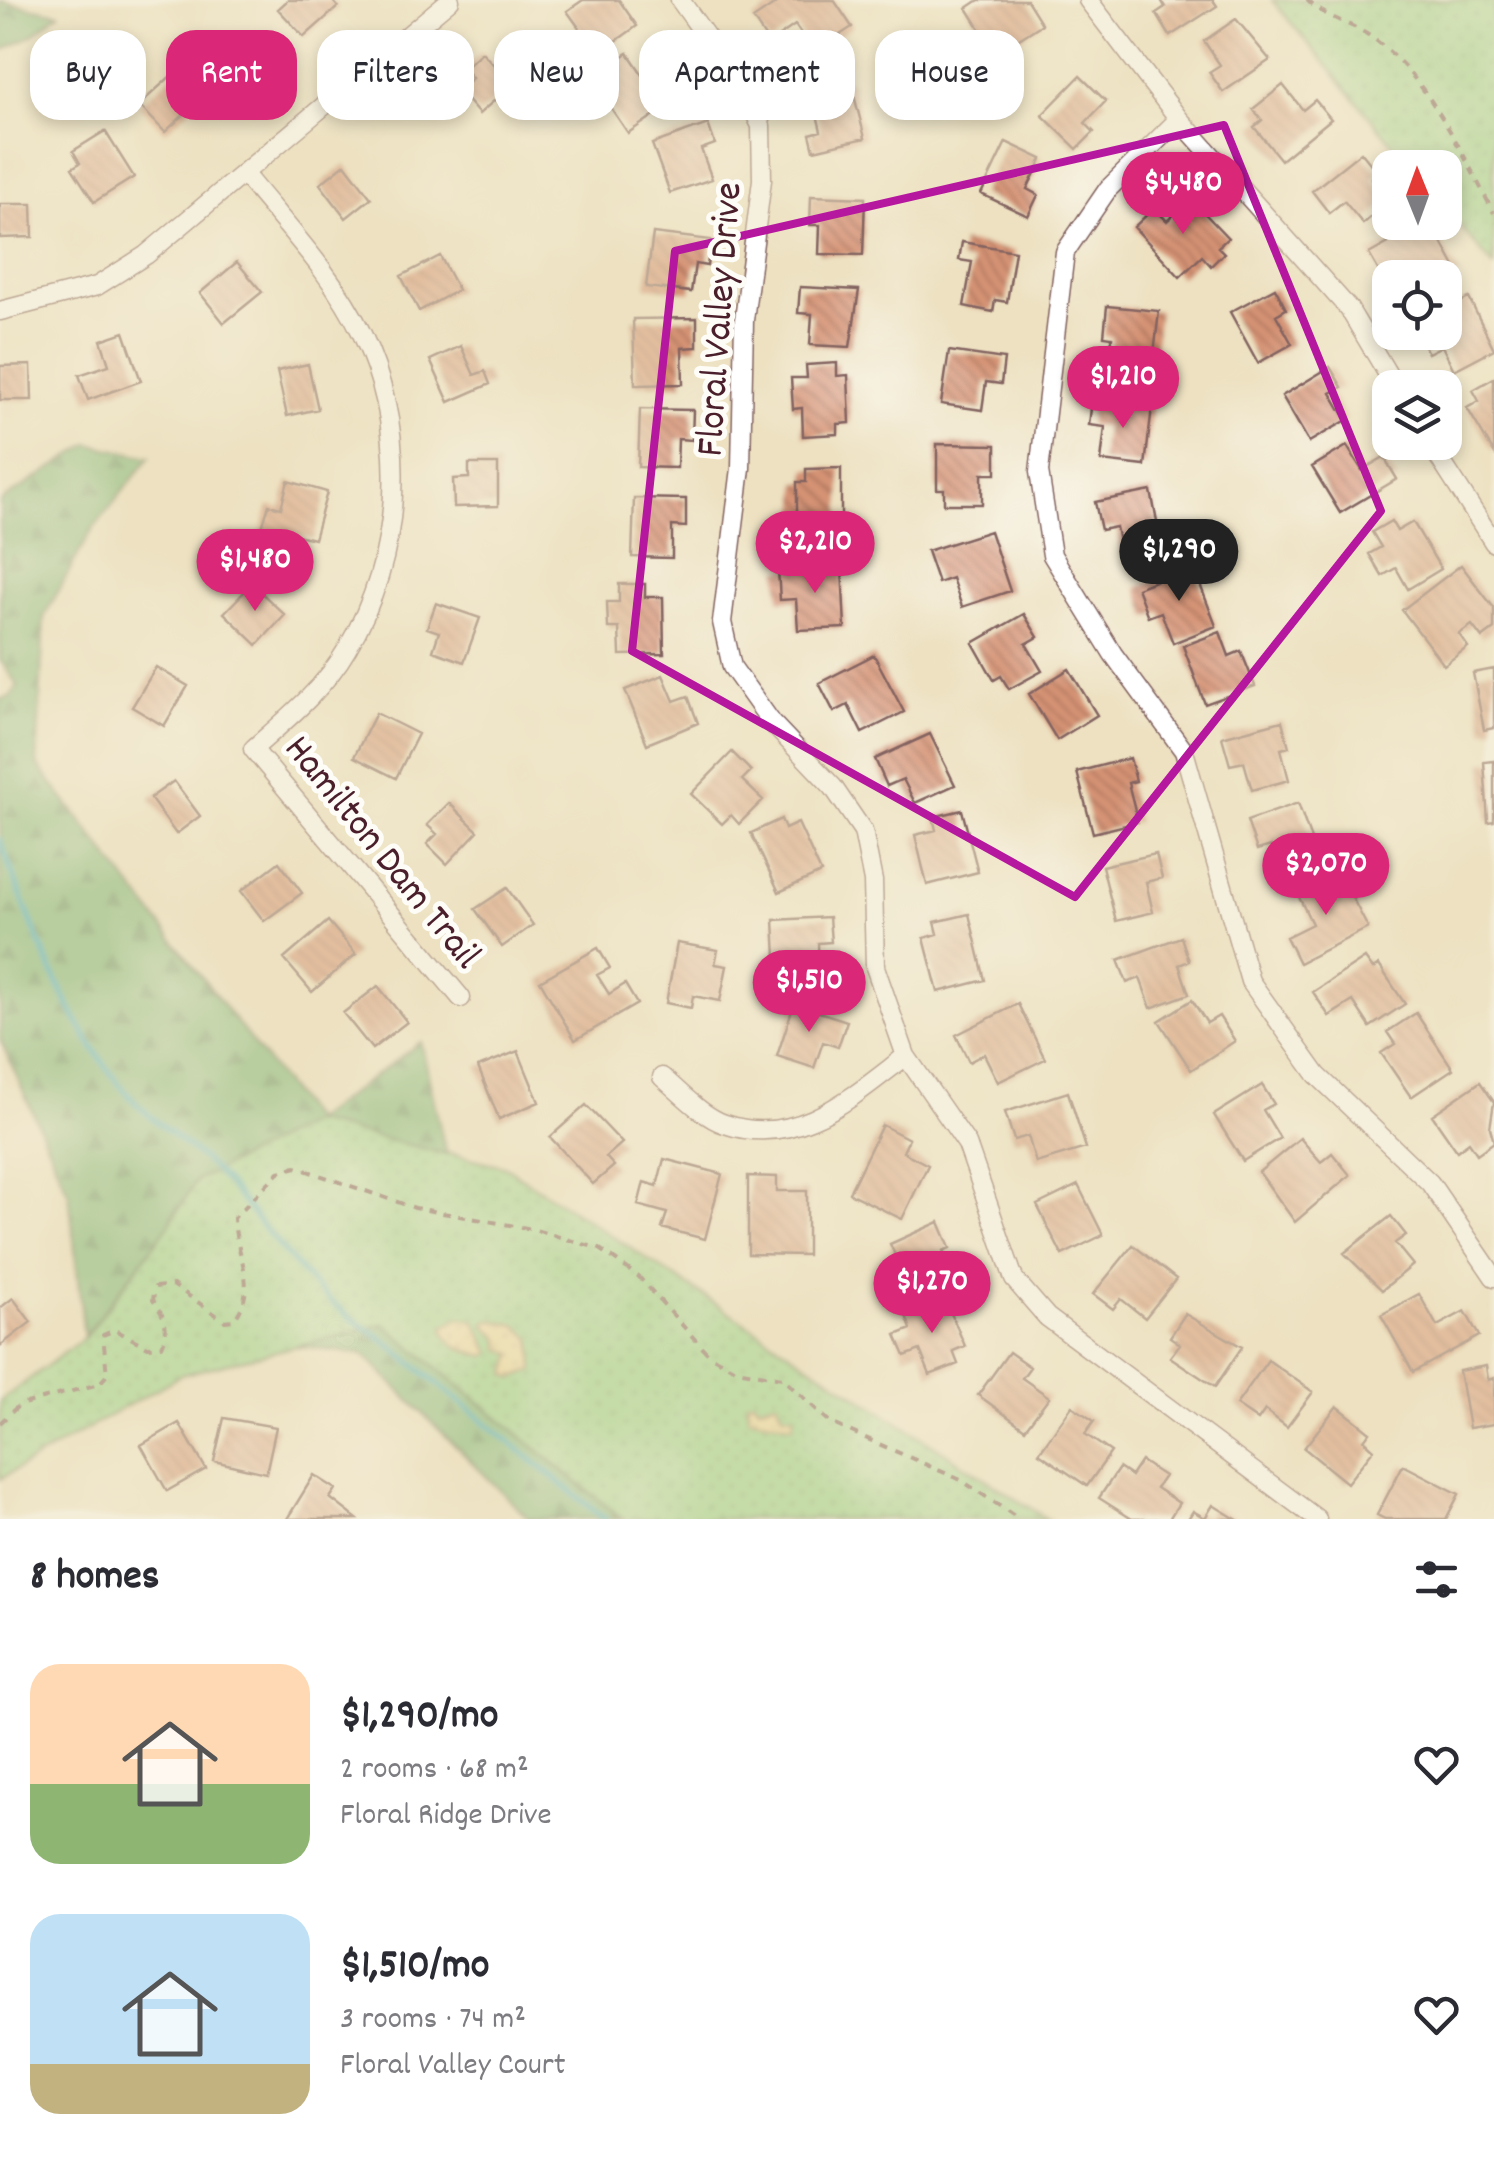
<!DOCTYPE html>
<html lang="en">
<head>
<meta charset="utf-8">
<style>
	:root { --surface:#fff; --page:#f7f7f7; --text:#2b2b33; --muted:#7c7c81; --accent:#db2777 }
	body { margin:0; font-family:Dekko,sans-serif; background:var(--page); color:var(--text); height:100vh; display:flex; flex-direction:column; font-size:38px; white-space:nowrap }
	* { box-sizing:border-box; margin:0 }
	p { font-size:32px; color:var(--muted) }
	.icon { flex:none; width:55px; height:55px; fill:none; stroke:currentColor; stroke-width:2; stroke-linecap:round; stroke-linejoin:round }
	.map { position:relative; height:1519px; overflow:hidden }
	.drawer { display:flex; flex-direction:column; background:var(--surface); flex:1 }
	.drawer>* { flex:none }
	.guide { position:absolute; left:30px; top:30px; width:1435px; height:90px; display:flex; gap:20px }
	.needle { width:65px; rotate:359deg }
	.fabs { position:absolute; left:1372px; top:150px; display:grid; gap:20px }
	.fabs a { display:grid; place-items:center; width:90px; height:90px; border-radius:20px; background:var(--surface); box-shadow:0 5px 15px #0003; font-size:50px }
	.price { position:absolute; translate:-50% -85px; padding:0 22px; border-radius:35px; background:var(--accent); color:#fff; font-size:32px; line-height:65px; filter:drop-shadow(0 2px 5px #0008) }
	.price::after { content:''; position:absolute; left:50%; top:60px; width:30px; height:22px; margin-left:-15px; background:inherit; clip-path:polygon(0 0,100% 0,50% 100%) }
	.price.active { background:#222; color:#fff }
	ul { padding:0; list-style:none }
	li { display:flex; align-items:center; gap:30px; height:250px; padding:0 30px }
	li span { display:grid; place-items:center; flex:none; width:280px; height:200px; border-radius:30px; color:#555 }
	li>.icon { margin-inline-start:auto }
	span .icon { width:120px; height:120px; fill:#fffc; stroke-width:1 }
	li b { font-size:42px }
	h2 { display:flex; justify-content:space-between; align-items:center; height:120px; padding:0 30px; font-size:42px }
	.tag { padding:0 35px; border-radius:30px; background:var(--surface); box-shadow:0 5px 15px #0003; font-size:35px; line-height:90px }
	.tag.active { background:var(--accent); color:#fff }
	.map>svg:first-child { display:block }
	.grass { fill:url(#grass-dots); stroke:#70795a; stroke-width:2.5 }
	.forest { fill:url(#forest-firs); stroke:#616a50; stroke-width:2.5 }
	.sand { fill:url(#sand-dots); stroke:#9c7c64; stroke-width:2.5 }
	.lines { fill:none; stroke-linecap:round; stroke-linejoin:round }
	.stream { stroke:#3cacb8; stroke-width:6 }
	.building { fill:url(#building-back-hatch) }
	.minor-casing { stroke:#836360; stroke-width:21 }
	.path { stroke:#836360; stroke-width:4; stroke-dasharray:8 8; stroke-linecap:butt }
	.minor { stroke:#fff; stroke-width:18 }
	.marked { fill:none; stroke:#b5179e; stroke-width:8; stroke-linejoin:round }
	.labels { text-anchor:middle; stroke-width:10; stroke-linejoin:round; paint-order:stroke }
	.street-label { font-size:40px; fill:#4a1f2b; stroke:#fdfcf7 }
</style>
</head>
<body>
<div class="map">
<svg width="1494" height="1519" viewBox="0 0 1494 1519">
	<defs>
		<pattern id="grass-dots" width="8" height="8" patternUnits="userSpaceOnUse" patternTransform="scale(2.5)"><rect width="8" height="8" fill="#95d389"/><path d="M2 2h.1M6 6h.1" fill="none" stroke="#82b576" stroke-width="1.8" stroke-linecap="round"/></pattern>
		<pattern id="forest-firs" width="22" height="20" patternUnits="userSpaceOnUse" patternTransform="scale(2.5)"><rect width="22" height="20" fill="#78b575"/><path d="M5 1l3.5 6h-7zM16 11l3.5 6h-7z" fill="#649360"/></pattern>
		<pattern id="sand-dots" width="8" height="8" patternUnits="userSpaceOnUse" patternTransform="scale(2.5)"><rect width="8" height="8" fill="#eeda9e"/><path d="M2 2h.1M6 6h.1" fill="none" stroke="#cebb88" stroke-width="1.8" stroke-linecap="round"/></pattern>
		<pattern id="building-back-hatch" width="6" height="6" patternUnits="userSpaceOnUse" patternTransform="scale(2.5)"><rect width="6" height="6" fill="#d59374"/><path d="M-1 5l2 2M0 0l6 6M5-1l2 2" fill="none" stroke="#af775f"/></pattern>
	</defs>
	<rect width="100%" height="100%" fill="#fdfcf7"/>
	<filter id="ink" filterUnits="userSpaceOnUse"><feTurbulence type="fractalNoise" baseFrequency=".01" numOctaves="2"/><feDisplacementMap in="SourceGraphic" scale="20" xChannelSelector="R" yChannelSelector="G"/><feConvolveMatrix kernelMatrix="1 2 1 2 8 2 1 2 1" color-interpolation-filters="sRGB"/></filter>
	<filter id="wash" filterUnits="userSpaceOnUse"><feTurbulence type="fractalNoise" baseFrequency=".0048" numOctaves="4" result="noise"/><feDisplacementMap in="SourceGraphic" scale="40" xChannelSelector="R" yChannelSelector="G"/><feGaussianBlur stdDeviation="2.25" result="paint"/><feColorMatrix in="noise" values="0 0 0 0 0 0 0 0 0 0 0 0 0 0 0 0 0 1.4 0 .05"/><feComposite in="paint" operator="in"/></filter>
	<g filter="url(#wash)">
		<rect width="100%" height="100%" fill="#ede1c1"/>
		<path class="grass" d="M1272,0H1494V267L1445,208V168L1412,167Z
			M313,1122L504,1166L1047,1519H622L384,1324L181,1375L0,1479V1401L85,1337L166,1229L196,1181Z"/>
		<path class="forest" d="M0,1L59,13L33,35L0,51Z
			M89,444L150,457L90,533L44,617L37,764L313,1121L421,1042L446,1154L313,1122L196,1181L166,1229L84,1337L69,1194L0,1039V699L10,697L18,686L0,660V502Z
			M384,1324L622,1519H529L363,1354L296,1346Z"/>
		<path class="sand" d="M460,1318L474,1320L491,1353L485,1356C467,1350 446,1348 444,1327Z
			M489,1320L516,1325L532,1339L534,1370L514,1378L507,1374L513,1354L500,1348V1339L486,1325Z
			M753,1400L759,1406L777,1401L783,1414L794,1415L793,1425L749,1417L747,1402Z"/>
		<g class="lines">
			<path class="stream" d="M0,840C33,928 69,1032 135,1102C161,1129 196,1149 221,1177C274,1235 310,1297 380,1337L605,1519"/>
		</g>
		<g id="blocks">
			<path class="building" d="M288,0H332L338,7L304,37L278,9Z
				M583,0H619L637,26L598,54L567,11Z
				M781,0H834L852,27L814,52L795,25L769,43L753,19Z
				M979,0H1027L1042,24L996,54L967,8Z
				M1161,0H1213L1217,6L1170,36L1156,13L1165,7Z
				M1236,19L1270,60L1223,92L1209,72L1220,65L1204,41Z
				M482,52L512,85L479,114L458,90L472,78L464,68Z
				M628,53L649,84L674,67L690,91L628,133L590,77Z
				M173,74L199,101L165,132L139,105Z
				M1080,76L1106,101L1085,123L1094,132L1077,149L1042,115Z
				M850,80L865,138L814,150L810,134L821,131L811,90Z
				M1283,85L1303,110L1315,100L1331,119L1281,160L1254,127L1262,120L1253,109Z
				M708,124L715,144L701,149L712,179L670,193L652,144Z
				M105,131L134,177L94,202L72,168L80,163L73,151Z
				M1006,142L1042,159L1027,189L1038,195L1028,216L981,194Z
				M1361,152L1378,173L1372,178L1390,200L1363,224L1344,201L1329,213L1312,191Z
				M345,164L371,198L346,218L320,184Z
				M811,196L865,198L863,255L819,254L820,225H810Z
				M1191,199L1228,238L1218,247L1224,253L1211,266L1202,256L1180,277L1134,227L1154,208L1167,221Z
				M0,204H32L33,237L0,238Z
				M1426,222H1431L1459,274L1445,282V278H1401L1398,272L1384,280L1369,254Z
				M653,233L711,240L707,266L695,264L691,292L646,287Z
				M962,242L1015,251L1007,302L995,300L993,312L964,306L972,262L959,260Z
				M440,256L458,290L419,311L401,276Z
				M237,262L262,292L224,323L200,293Z
				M800,287L859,290L850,347L810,345L812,314L798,313Z
				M1275,288L1286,309L1276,315L1292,344L1258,363L1230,312Z
				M1469,298L1494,349L1454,370L1442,346L1428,353L1417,332H1445V310Z
				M1107,306L1159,311L1152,372L1109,367L1112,337L1104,336Z
				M697,318V347L682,348L683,384L635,385L633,319Z
				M124,332L141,381L88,400L79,375L109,365L101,340Z
				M461,346L474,375L485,371L490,384L449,402L430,360Z
				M949,351L1004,359L1001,384L986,382L982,410L941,404Z
				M837,363V376L848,375L850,423L838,424V434L803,436L802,408L793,409L791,378H807L806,365Z
				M308,364L318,409L287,416L277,371Z
				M31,365L32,400H0V366Z
				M1330,367L1342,387L1331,393L1347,420L1309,442L1282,396Z
				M1494,378V453L1467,408L1479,401L1473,390Z
				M1092,400L1152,407L1145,466L1101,461L1105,427L1089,425Z
				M640,409L693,410L692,440L678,439L677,468L638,467Z
				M937,444L996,445V474H982V504H944V489H937Z
				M1347,446L1362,470L1384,457L1397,479L1340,513L1312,467Z
				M469,464H498V506L454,507L453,479L469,478Z
				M841,468V533H797V482H806V469Z
				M288,481L327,492L314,539L285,532L280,551L257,544L269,505L281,508Z
				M1151,491L1162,548L1122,556L1116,527L1101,530L1095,502Z
				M634,498L686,499V527L672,526V558L632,557Z
				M1391,521L1397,531L1413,522L1441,569L1408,589L1396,568L1382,576L1369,554L1381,547L1372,532Z
				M990,531L1010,591L962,607L952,578L938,583L927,551Z
				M1461,565L1494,608V629L1482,638L1472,625L1459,634L1468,647L1444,665L1402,610Z
				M1193,566L1216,626L1173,643L1161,612L1148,617L1137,588Z
				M842,567L845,628L798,630L796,599L780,600L778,570Z
				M252,584L285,615L257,645L224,613Z
				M619,584H645V597H663L664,654L620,655L619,628H608L607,602H619Z
				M436,603L480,618L464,662L433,651L439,632L427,628Z
				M1024,614L1038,637L1026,644L1042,671L1009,689L1001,676L994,680L973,643Z
				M1220,632L1229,656L1241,651L1255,686L1205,704L1183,646Z
				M874,655L904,712L862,733L848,705L834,712L819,683Z
				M156,667L188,686L164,726L132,707Z
				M1069,669L1097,715L1057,740L1029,694Z
				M1494,669V728L1484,730L1473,673Z
				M663,675L674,701L688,696L698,723L647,744L625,690Z
				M376,713L418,734L396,778L354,757Z
				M1282,721L1289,747L1281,749L1289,780L1252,790L1244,762L1230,765L1222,737Z
				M930,734L955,785L915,803L903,779L887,786L875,759Z
				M732,752L751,771L742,780L763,800L739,824L731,815L722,824L691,794Z
				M1130,758L1136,781L1128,783L1138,822L1093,833L1077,772Z
				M1494,761V821L1488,822L1484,762Z
				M174,781L200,816L176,834L150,798Z
				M449,803L478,831L447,864L427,844L437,834L427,825Z
				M1298,803L1318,859L1280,872L1271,846L1257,850L1247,821Z
				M962,810L978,872L927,885L915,835L936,830L933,817Z
				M781,819L785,829L798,823L821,873L779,892L751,833Z
				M1156,854L1162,878L1146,882L1153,912L1116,921L1102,866Z
				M279,862L302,893L264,921L241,891Z
				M1339,872L1368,928L1299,963L1286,937L1312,924L1297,893Z
				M507,888L533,925L502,947L475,909Z
				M969,914L985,980L938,992L924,938L938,934L935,922Z
				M829,917L831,942L818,943L819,974L777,976L774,920Z
				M328,921L356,954L312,992L284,959Z
				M1181,937L1189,961L1179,965L1189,994L1151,1008L1140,978L1127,983L1118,960Z
				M677,943L718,950L715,964L727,966L720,1001L693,996L691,1008L666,1003Z
				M598,948L610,968L597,975L609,994L625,984L637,1004L575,1040L540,981Z
				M1365,958L1373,969L1379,965L1405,1004L1370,1027L1353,1001L1329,1016L1313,992Z
				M378,986L407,1022L372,1049L343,1013Z
				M1192,1000L1207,1023L1219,1016L1235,1041L1191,1070L1159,1021Z
				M794,1004L847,1021L838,1047L823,1042L814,1068L777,1056Z
				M1018,1004L1045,1059L998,1082L984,1054L969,1062L956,1035Z
				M1416,1013L1453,1069L1411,1097L1381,1053L1395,1044L1387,1032Z
				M518,1051L539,1102L499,1119L478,1067Z
				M1480,1082L1494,1102L1490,1128L1494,1142L1477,1154L1469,1142L1457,1151L1432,1115Z
				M1262,1085L1274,1104L1263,1110L1280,1138L1243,1161L1214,1115Z
				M1068,1092L1086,1148L1036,1163L1028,1136L1014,1140L1005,1112Z
				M586,1105L622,1143L606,1157L614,1166L593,1184L550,1137Z
				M882,1125L909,1139L903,1152L928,1165L902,1219L849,1193Z
				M1300,1138L1321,1162L1332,1153L1350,1175L1295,1222L1259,1172Z
				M664,1159L722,1174L705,1239L662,1228L667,1213L638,1205L644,1182L657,1186Z
				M748,1176L777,1177V1191H807V1255L748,1254Z
				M1078,1185L1103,1235L1062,1255L1037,1205Z
				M1391,1216L1406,1235L1395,1243L1413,1265L1382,1290L1344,1253Z
				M939,1222L950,1248L943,1251L956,1278L914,1297L890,1244Z
				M1133,1245L1176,1279L1145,1318L1121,1299L1113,1309L1093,1294Z
				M1419,1294L1437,1326L1465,1311L1479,1336L1413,1372L1381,1315Z
				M944,1297L965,1346L953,1351L958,1364L930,1375L920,1350L905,1356L896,1335L911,1329L905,1313Z
				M13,1298L31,1322L0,1346V1308Z
				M1185,1314L1242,1347L1215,1387L1170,1357L1180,1344L1170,1337Z
				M1009,1352L1030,1367L1022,1378L1049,1397L1025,1429L978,1395Z
				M1268,1360L1313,1392L1287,1427L1265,1410L1258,1420L1236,1405Z
				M1486,1366L1488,1380L1494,1378V1424L1469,1428L1459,1371Z
				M1072,1406L1094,1421L1085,1434L1111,1452L1087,1486L1039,1453Z
				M1337,1406L1370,1432L1364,1440L1374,1449L1347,1483L1304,1448Z
				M224,1418L276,1427L266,1473L214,1461Z
				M179,1423L206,1469L167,1491L141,1445Z
				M1141,1461L1164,1476L1156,1488L1179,1503L1169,1519H1132L1099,1498L1119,1468L1131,1476Z
				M1403,1465L1459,1494L1446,1519H1385L1377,1515Z
				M314,1475L336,1489L330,1498L357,1519H287Z
				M1213,1505L1236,1519H1188L1193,1511L1205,1518Z"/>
		</g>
	</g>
	<g filter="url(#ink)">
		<use href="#blocks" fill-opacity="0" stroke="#836360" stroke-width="2.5"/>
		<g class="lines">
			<defs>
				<path id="minor" d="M680,0L743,88L761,126L762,180L744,320L741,468L722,622L732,667L772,723L833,787L863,831L873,881L875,967L906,1056L967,1144L1014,1279L1047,1317L1317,1519
					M1088,0L1179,119L1349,309L1396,388
					M1179,119L1108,189L1065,252L1039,472L1052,555L1113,654L1184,751L1250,981L1317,1075L1430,1183L1494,1277
					M244,174C285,225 334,275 362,334C409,432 403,555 347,649C324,689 287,719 253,749L461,998
					M0,311L97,286L146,255L450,0
					M1429,442L1494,543
					M662,1077C680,1092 703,1117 725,1124C797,1149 853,1096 906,1056"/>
			</defs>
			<use href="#minor" class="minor-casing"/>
			<path class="path" d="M1307,0C1326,19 1353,23 1374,39C1428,78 1463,155 1494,213
				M0,1423L19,1405L99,1384L107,1375L103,1335L115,1330L148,1347L162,1346C170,1328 164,1315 153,1300L155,1287L173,1285L225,1321L234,1320C260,1286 235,1254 234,1218L279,1172L296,1167L415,1208L532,1229L600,1249L639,1277L709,1355L737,1370L782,1378L831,1423L961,1480L1019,1519"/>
			<use href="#minor" class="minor"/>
		</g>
	</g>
	<path d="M0 0H1494V1519H0ZM1224,125L1381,511L1075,897L632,651L675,251Z" fill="#ede1c1" fill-opacity=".55" fill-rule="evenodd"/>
	<path class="marked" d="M1224,125L1381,511L1075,897L632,651L675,251Z"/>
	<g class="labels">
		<g class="street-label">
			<text transform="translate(716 319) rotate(-86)" y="14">Floral Valley Drive</text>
			<text transform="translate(385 850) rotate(51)" y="14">Hamilton Dam Trail</text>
		</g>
	</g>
</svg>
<div class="fabs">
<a><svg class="needle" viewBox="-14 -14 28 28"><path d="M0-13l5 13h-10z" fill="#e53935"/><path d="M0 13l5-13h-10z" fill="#7c7c81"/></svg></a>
<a><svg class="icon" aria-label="locate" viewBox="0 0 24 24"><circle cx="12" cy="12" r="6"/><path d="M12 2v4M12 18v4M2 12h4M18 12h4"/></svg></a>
<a><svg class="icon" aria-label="layers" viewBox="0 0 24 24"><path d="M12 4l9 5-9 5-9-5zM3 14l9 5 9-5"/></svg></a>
</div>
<b class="price" style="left:1183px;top:237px">$4,480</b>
<b class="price" style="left:1123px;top:431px">$1,210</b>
<b class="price" style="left:815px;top:596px">$2,210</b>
<b class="price active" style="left:1179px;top:604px">$1,290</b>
<b class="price" style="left:255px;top:614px">$1,480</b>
<b class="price" style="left:1326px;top:918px">$2,070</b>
<b class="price" style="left:809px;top:1035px">$1,510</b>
<b class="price" style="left:932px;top:1336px">$1,270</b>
<div class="guide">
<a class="tag">Buy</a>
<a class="tag active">Rent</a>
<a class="tag">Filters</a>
<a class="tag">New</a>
<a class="tag">Apartment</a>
<a class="tag">House</a>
</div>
</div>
<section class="drawer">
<h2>8 homes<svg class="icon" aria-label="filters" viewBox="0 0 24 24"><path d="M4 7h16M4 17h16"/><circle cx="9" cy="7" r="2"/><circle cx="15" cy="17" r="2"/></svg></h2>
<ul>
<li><span style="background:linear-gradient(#ffd9b3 60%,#8fb573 0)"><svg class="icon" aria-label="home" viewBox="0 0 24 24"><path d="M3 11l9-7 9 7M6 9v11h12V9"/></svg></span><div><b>$1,290/mo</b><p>2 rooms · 68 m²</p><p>Floral Ridge Drive</p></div><svg class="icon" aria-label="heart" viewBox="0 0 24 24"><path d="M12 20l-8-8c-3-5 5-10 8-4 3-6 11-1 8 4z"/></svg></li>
<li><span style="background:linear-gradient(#bfe0f5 75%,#c2b280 0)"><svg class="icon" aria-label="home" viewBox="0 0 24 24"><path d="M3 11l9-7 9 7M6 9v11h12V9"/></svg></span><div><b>$1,510/mo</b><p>3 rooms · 74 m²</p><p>Floral Valley Court</p></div><svg class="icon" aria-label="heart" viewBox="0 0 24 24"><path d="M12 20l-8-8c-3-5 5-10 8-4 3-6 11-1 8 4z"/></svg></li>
</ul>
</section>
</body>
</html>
